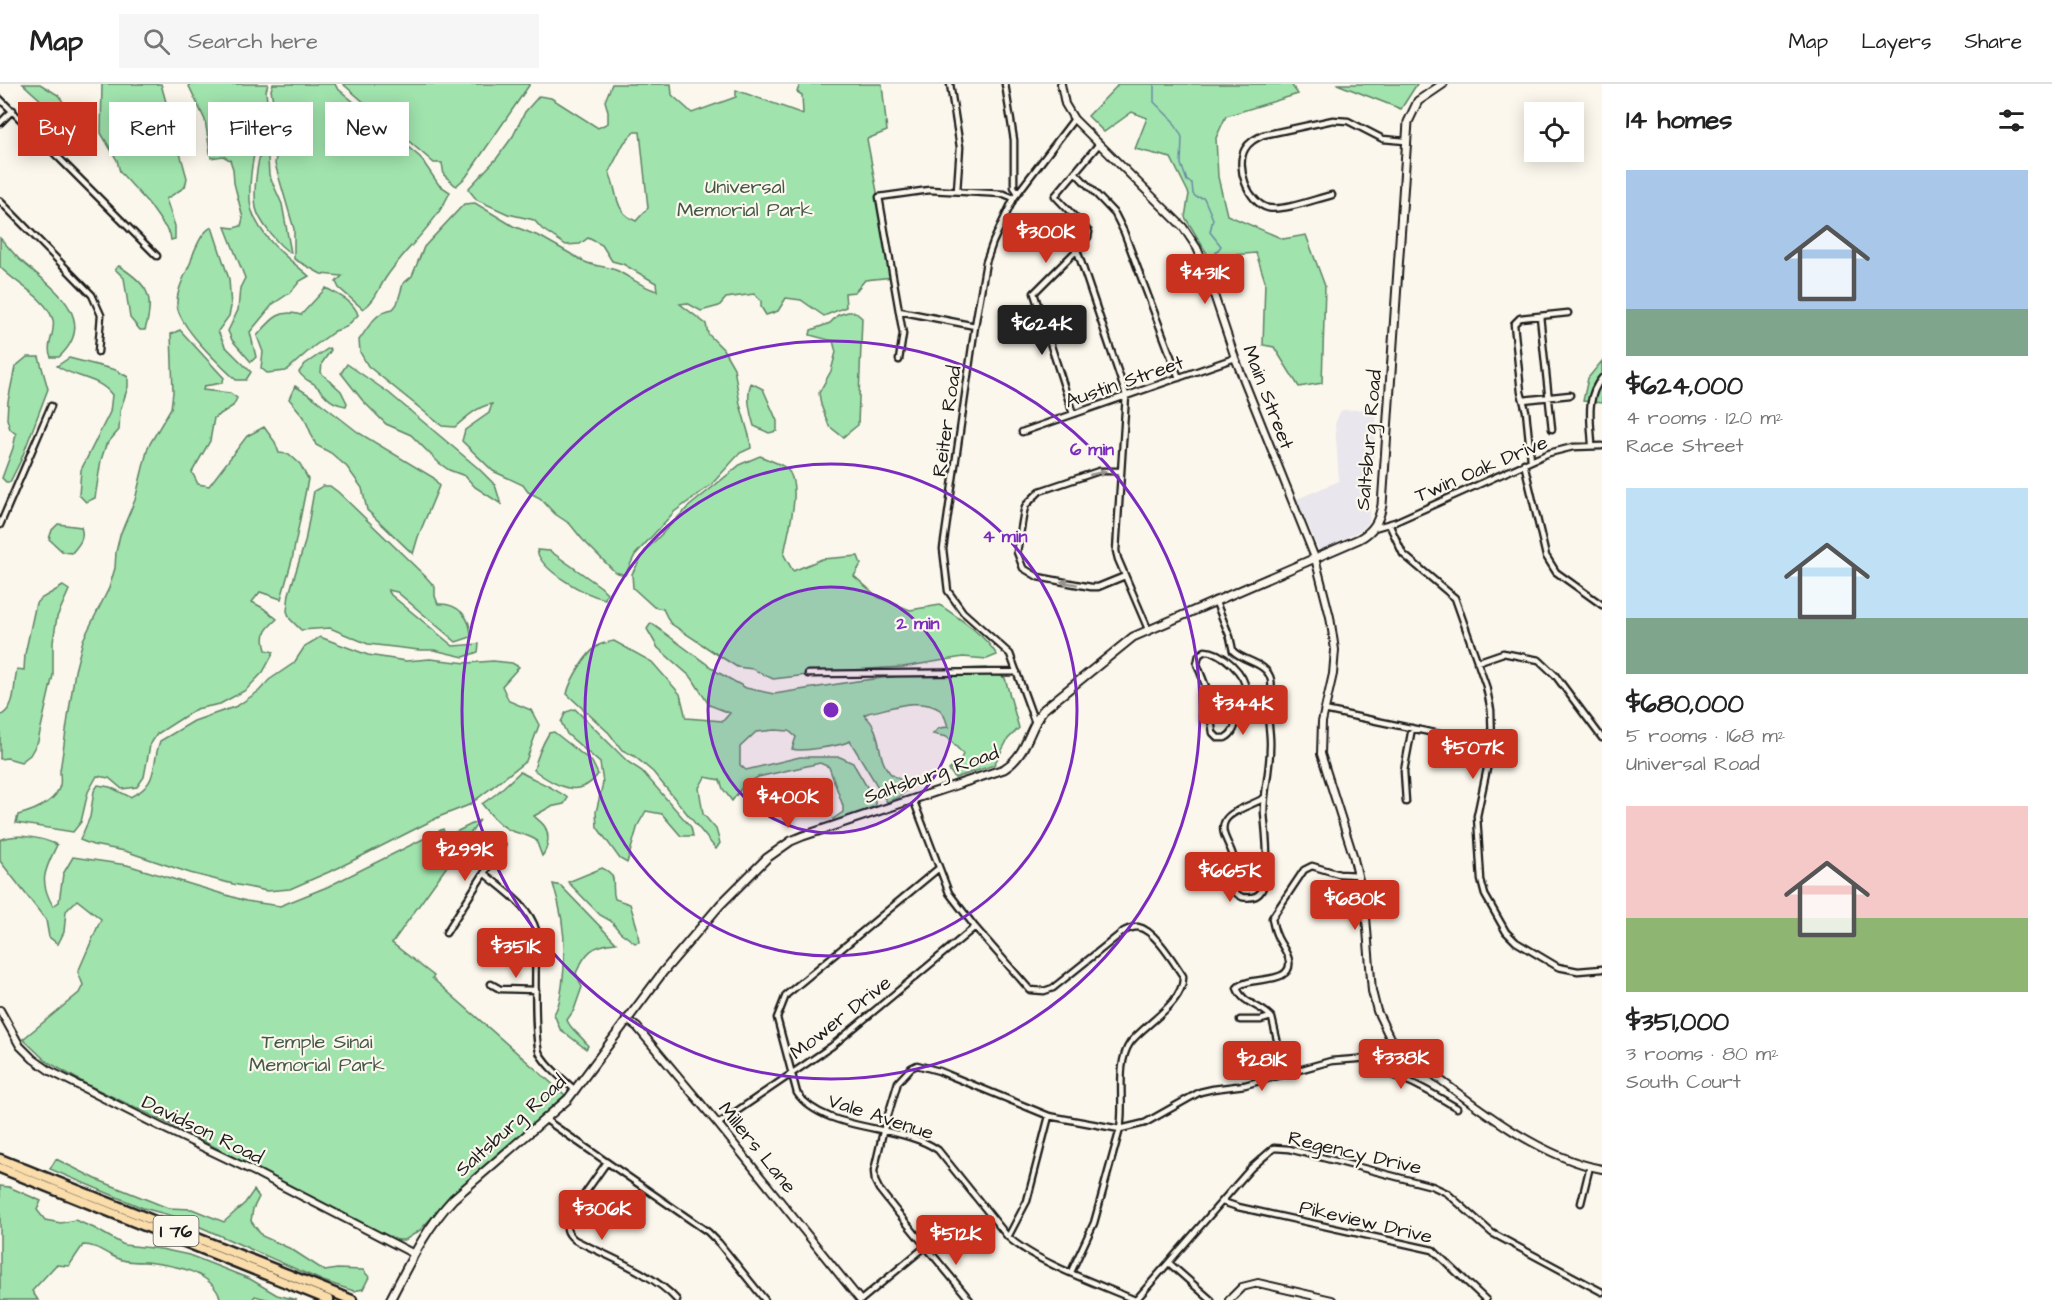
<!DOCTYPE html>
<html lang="en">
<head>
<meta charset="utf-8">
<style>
	:root { --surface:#fff; --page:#f6f6f6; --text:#222; --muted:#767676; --line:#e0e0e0; --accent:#c8321e }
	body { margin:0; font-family:"Architects Daughter",sans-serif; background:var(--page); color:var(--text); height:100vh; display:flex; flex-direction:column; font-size:22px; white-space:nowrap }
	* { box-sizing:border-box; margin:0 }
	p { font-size:20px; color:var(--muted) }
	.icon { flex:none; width:33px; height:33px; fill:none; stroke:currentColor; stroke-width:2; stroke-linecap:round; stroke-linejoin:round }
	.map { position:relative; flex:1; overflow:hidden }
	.sheet { display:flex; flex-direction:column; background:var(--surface); width:450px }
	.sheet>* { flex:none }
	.top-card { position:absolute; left:18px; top:18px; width:570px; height:54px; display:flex; gap:12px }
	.buttons { position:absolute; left:1524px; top:18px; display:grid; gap:12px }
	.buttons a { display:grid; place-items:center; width:60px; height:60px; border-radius:0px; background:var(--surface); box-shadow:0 3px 15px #0003; font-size:30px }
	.price { position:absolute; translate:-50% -51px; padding:0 14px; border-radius:6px; background:var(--accent); color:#fff; font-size:20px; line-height:39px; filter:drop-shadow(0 2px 3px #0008) }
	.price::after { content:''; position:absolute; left:50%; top:36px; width:18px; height:14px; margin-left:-9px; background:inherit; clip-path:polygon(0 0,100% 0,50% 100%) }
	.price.current { background:#222; color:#fff }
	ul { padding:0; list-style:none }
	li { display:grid; align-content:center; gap:12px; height:318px; padding:0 24px }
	li span { display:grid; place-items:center; height:186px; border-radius:0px; color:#555 }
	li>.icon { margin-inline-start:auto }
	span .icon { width:108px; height:108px; fill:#fffc; stroke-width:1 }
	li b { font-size:26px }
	h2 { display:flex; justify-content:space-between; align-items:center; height:72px; padding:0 24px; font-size:26px }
	.chip { padding:0 21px; border-radius:0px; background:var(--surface); box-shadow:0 3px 15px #0003; font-size:21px; line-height:54px }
	.chip.current { background:var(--accent); color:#fff }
	header { display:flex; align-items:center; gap:36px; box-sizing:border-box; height:84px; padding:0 30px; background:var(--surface); border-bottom:2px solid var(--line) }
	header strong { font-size:28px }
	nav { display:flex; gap:33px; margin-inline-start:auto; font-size:21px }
	.search { width:420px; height:54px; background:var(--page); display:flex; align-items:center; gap:15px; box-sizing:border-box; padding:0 21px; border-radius:0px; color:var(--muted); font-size:22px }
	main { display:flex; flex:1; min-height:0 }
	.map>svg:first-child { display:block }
	.built { fill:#e9e6ed }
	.green { fill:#a0e3ad; stroke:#5e8064; stroke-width:1.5; fill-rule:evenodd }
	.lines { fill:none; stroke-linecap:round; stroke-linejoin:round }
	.stream { stroke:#698ba2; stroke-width:1.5 }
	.minor-casing { stroke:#1c1c1c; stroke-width:9 }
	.tertiary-casing { stroke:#1c1c1c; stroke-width:10 }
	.secondary-casing { stroke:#1c1c1c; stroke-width:11 }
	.motorway-casing { stroke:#1c1c1c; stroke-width:13 }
	.minor { stroke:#fbf7ec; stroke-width:4.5 }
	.tertiary { stroke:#fbf7ec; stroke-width:6 }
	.secondary { stroke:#fbf7ec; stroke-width:7 }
	.motorway { stroke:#faddab; stroke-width:8 }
	.oneway { fill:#97948e }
	.ring { fill:none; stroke:#7b2cbf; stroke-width:3 }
	.labels { text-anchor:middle; stroke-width:4.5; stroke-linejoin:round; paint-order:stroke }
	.shield { fill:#fbf7ec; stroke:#5f5e5a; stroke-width:1.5 }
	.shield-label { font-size:18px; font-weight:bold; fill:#1c1c1c }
	.park-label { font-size:20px; fill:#445848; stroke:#fbf7ec }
	.street-label { font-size:20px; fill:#1c1c1c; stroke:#fbf7ec }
	.centre { fill:#7b2cbf; stroke:#fbf7ec; stroke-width:3 }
	.ring-label { font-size:18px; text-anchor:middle; font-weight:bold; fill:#7b2cbf; stroke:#fbf7ec; stroke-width:4.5; stroke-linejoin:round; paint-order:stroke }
</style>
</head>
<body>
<header>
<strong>Map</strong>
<div class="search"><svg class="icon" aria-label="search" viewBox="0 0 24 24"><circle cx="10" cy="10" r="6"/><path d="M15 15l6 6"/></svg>Search here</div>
<nav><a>Map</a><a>Layers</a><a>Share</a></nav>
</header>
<main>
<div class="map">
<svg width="1602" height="1216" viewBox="0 0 1602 1216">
	<rect width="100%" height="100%" fill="#fbf7ec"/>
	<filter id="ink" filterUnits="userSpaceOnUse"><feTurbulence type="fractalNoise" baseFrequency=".0167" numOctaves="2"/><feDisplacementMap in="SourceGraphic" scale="12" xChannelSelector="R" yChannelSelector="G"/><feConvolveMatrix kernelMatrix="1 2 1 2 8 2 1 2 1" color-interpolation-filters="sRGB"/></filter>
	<g filter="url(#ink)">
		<path class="built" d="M1377,325L1369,438L1362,445L1320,468L1297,415L1339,397L1335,340L1340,328L1343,326Z"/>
		<path class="green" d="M23,0H40L58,11L70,27L61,29L45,20Z
			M102,0H161L187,94L185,103L166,115L175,142V155L171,156L170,150L149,120L120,88L117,76L101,49Z
			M188,0H268L266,7L269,39C257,55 253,70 251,90C250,101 248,117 252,127C262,156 288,174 309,192L300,197L291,208L273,220L250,248L256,273L251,278L232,256L228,247L238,226L240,204L245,194L225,143L234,144L241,142L243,134L234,99L233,85L230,76L223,72L211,74L205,36Z
			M273,0H335L337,4L420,73L439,101L450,108C435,142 405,164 385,195C378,206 375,217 363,225L339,204L336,198L342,192L321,190L294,175V145L275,80L278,56L277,39L271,6Z
			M343,0H530L466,93L456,102L444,91L442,79H434Z
			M612,0H671L672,11L692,29L736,13V6L803,30L802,11L797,8L800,0H882L887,47L867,55L893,193L865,196L855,208L845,209L846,223L824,232L801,216L786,214L778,227L766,231L761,223V217L754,210L726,214L719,222L701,227L687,219L680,220L706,240L708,250L723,265L734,284L740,320L750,355L751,364L740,369L711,401L674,428L635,471L625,491L615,488L582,455L570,440L555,430L540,414L528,408L523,401L493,387L462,357L465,346L489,329L492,320C478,322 465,334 455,343L442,342L368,282L360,268L359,256C368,244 376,227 393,225L397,220L403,200L412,192L424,163L464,120L475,119L513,142L541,153L585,178C596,183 607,182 618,187C631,194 643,203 657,207L656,199L623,180L612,177L602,161L588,154L580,160L566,161L542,145L534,136L508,130L477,116L468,105L497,74L513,52L525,28L539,12L551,14L598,44L608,39V27L605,17ZM634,48H640L648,124L636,137C613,128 618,106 609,88L624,59Z
			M1117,0H1291L1298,10L1226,32L1216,54L1218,93L1227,131L1283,155L1306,151L1325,202L1322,299L1299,303L1274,263L1263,261L1265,197L1256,169L1209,173L1185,133L1189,110L1171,74L1135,65L1147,34L1132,28L1104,48L1088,32L1117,2Z
			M1337,0H1417L1401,25Z
			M272,45L268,75L269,91L282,120L291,169C279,163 259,137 256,124C253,105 258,59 272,45Z
			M212,143L229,195L231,223L229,232L218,247L225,262L251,288L246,296H236C220,281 179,243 177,221C176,206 186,190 191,177C194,166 202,147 212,143Z
			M0,154C7,161 12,168 19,175C47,200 102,233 59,273H51C45,261 56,249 53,236C46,213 16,200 0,183Z
			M119,182C149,201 155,213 145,246H140L130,234L124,194L115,185Z
			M326,204C338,211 354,217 358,231L346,243L335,247L313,263L286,287L267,289L261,284L263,268L257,252C271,236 279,224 301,231Z
			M848,228H855L862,234L858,341L843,353L829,342L821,321L819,309L831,287L836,268L833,257L810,251L811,246L830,239L838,231Z
			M180,246L224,294L222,299L204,302L203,306L230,309L237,314L233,322L214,334L210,357L192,388L198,400L209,402L247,352L264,343L275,358L279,369L289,370L300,380L308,395L292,476L281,515L260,508L252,518L263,524L277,535C266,545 261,549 266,566L274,568L263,588L246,606L220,620L196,625L157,650L150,661L144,693L137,703L122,705L109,694L97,692L88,708L81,738L73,748L16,739L18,731C33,727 56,719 60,701C61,697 60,691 60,687L75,587L83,556L109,504L115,484L116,468L120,451L135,416L148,363L171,324L173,308L171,250Z
			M329,264L331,266L322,279L321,289L341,307L347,319L346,322C327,319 327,311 314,300C308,296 303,295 299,288L305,280Z
			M27,273H39L48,305L21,376L10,398H6L2,394L13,364L16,350L10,345L7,335L8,317L15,283Z
			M69,274L116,286L128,293V303L120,327L119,346L106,361L101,376L95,414L86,418L79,411L81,386L110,328L112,311C99,293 74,294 57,282Z
			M1602,277V319L1583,317L1588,294Z
			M347,280L389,309L478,384L495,401L501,420L475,403L465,392L449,386L439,379L411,351L386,340L363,317L341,289Z
			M751,299L763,305L777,337V347L769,349L754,342C750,330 746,311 751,299Z
			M295,302L314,314L359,349L434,394L439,402L418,453L413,470L367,426L362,404L347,383L331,369L316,361L304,333L289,315Z
			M760,372C768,376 779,379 786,384C804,400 787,450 784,471L793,487L822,475L858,472L861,480L854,492L878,513L910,526L940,521C960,535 984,550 997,571L987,575L963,573L903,583L851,586L773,595L753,585L737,583L715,569L670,539L663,525L654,523L633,504L632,490L645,467L687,424L741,380Z
			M323,402H330L338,408L426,493L435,503V512L438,520C458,519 471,533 471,553L456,558L397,508L388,506L391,511L453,562L479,560L478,568L464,573L434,566H419L368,560L330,544L301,546L290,535L287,527L289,510L305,458L314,407Z
			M58,440L81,443C85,455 79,460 72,469L63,468L49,455L52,446Z
			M537,466L550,467L601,503L607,509L605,515C586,511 540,487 537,466Z
			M63,502L69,506L57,533L53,558V591L38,657L30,671L21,678L7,674L0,675V632C17,623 13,602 17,585L24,586L25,570L36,519L42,514Z
			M651,539L719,589L746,604L774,610L857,597L959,585L986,584L1005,594L1019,644L1008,655L994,681L955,694L949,686L960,677L963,670L947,653L933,650L939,644L948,643C946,637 945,630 940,626C920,612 889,625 868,629L864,631C884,647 875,673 890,689C894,693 901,696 907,699L908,705L899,713L887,718L850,657C840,662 802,668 792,665L796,653L789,647L775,646L756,648L740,663V681L746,686L800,673H840L853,679L874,715L876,722L834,738L833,735L843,728V722L829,683L820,679L758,693L743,702L732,717L723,705L720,696L705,693L699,704L703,730L716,745L720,759L716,765L653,688L634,672L622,666L609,649L567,610C570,596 586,569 599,561C603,559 609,558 614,557L652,578L680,610L686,634L723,637L730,629L709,621L692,594L658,564L647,545Z
			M320,553L368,571L406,577L430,575L467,579L493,577L512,579L519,583L502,602L509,617L531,626L539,641L526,677L469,721L441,732L338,784L290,805L267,807L233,800L190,789L125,767L93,761L80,756L90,733L94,707L98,701L110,703L130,713C159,701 151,682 160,657L194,637L237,622L259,607L269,596L294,579L305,562Z
			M575,625L628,678L642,687L691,743L693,752H681L662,730L646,727L638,741L627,779L620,775L597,743L596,728L603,699L600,679L567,650L561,638L566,628Z
			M554,648L592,678L598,690C580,716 555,702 534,686C537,672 542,661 549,649Z
			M520,688C537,697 553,703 568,714L564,720L550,723L534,732C537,735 543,739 545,743C550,751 548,765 542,772L536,756C528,751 521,750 512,747C501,743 489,729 482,720L496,710Z
			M480,736L392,859L434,892L432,894L565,1011L454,1110L419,1147L405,1156H394L186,1048L86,1000L46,977L23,955L79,909L83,901L78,888L101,835L77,816L66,827L64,848L58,860L49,853L46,836L0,777V756C17,749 41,753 57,761C45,786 38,796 53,822L59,818L63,790L73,773L127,781L246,817L280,822L327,803L443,745L446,753Z
			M602,784C620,792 610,800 615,815L630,820L637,843L639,858L635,859L620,848L611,837L600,831L568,798Z
			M553,800L561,802L616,859C592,861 586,868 576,889L582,903L574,926L567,936C571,947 582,951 588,962L586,965L560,945L554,930C560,921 560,913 562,903C567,867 565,835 553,800Z
			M56,1075L98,1096L168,1124L192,1125L224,1138L245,1119L254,1106L259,1113L253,1125L251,1137L262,1152L291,1165L325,1187L337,1185L363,1186L369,1193L363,1205L354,1207L323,1197L180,1134L143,1124L50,1085Z
			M0,1102L9,1103L41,1117L37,1126L45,1136L61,1139L75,1136L94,1144L124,1161L161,1165L189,1171L250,1195L277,1211L297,1216H270L255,1212L252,1216H221C212,1186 172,1181 145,1178C138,1178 129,1178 122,1176C107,1172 99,1161 83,1161L69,1182L56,1181L32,1207L38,1216H0Z"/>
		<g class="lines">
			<path class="stream" d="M1154,0V18L1173,37L1182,53L1181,80L1187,97L1192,99L1193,110L1196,113L1204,114L1213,135L1210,148L1221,162L1212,174"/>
			<defs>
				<path id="minor" d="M950,0L960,63L957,107
					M1005,0L1014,56V103L1018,109
					M0,15L157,172
					M0,39L13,26
					M1099,60L1055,112L1089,148L1088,153L1077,166L1126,311L1116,467L1118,475L1148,545
					M1075,88L1115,130L1124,148L1179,294
					M1332,111C1315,115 1285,127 1268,124C1248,119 1235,82 1245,65C1249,58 1255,55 1263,51L1333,36L1348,37L1383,55L1405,57
					M0,117L92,211L101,231L98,268
					M899,227L975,242
					M1540,232L1552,345
					M899,276L903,250L879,113L929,106L1004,110L1014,114
					M1523,316L1570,311
					M1073,330L1034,209L1077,166
					M1022,348L1235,274
					M1592,361C1591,337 1585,314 1602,294
					M1531,376L1526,327L1521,308L1514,240L1520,234L1568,229
					M1524,379L1546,472L1556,488L1602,521
					M1121,387H1099L1040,407L1026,421L1024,427L1017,468L1023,484L1038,493L1091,503H1098L1125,492
					M1389,440L1403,470L1455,514L1486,602L1491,626L1492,661L1477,732L1481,796L1485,811L1506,848L1516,858L1558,883L1578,887L1602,885
					M0,441L51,322
					M1374,444L1395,438L1549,369L1573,363L1602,362
					M1215,516L1230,553L1233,567C1244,578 1267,578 1271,596C1273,606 1269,618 1268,628C1268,640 1271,652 1270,664C1270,686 1264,707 1264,728C1265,746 1274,803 1256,812C1251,814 1247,814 1242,813C1224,805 1237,786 1233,772C1230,760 1219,749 1225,737C1231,726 1253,721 1264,714
					M1205,567C1222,567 1246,590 1246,607C1246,616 1240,627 1237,635C1235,643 1233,650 1225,654H1218L1213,649L1206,603L1197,580L1199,571Z
					M1477,578L1503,569L1539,576L1555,591L1602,654
					M808,590L1017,588
					M1324,626L1492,661
					M1035,639L1010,570L963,528L948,507L943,465L975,242L986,178L993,158L1014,114L1074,35
					M913,715L949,809L975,843L1030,906L1044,907L1053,904L1124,847C1128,845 1133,843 1138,843C1155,846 1174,879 1183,892C1185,919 1144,940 1130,959C1115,981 1125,1019 1120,1045L1094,1139L1071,1188
					M1406,718L1404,687L1412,644
					M939,784L786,911L777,934L797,1009C825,1049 900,1039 938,1066L1008,1153C1037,1179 1098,1200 1135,1216
					M484,789C502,805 529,821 536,846C536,865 533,959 540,970C548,984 563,995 575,1006
					M446,849L502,761
					M491,900L500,905L536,906
					M1240,936H1261L1271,933
					M1367,975L1372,986C1403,991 1430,1008 1457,1024
					M1285,990L1272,934C1262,921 1243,921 1237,904C1247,891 1293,902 1289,877C1288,868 1280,860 1277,852C1274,846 1273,840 1272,834L1304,786L1312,782L1339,790L1358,791
					M546,1036L708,1148L719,1159L765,1216
					M718,1040L832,962L975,843
					M607,1078L569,1132C565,1143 566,1149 575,1156C607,1172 654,1190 677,1216
					M1223,1118L1238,1123L1433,1166L1486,1216
					M1581,1119L1590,1082
					M1008,1153L1027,1117L1049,1032
					M1169,1179L1211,1216
					M861,1216L925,1163
					M970,1216L894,1124L879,1105L875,1097L874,1087L883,1048L898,998L911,984L917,981L939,987L1049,1032L1120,1045L1145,1039L1200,1008L1213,1005L1245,1001L1331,977L1396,972L1405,969
					M1136,1216L1251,1084L1274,1064L1289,1065L1432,1102L1447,1109L1492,1149L1602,1208"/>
				<path id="tertiary" d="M1061,0L1065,20L1074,35L1183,143L1197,164L1203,178L1235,274L1315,474L1330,533L1335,566L1333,590L1322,638L1321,670L1353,771L1365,821L1372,907L1377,927L1389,952L1405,969C1460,1010 1534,1073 1602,1085
					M0,926L20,962L33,975L50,987L161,1043L257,1089L414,1170
					M626,935L637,943L718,1040L860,1216
					M1229,1216L1242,1203L1258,1199L1332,1216"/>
				<path id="secondary" d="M390,1216C409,1180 425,1145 453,1115L568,1015L663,888L720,821L767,774L791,757L803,752L1004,685C1027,671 1028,646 1043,626L1133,553L1359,455C1374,447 1379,437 1382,421L1408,38L1418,17L1443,0"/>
				<path id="motorway" d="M0,1075L352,1216
					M0,1084L329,1216"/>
			</defs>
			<use href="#minor" class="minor-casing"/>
			<use href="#tertiary" class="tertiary-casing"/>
			<use href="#secondary" class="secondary-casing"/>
			<use href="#motorway" class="motorway-casing"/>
			<use href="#minor" class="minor"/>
			<use href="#tertiary" class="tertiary"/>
			<use href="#secondary" class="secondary"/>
			<use href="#motorway" class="motorway"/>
		</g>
		<defs><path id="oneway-solid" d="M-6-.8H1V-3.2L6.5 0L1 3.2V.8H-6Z" transform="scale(1.5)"/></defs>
		<g class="oneway">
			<use href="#oneway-solid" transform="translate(1098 389) rotate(-13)"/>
			<use href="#oneway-solid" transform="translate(1069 499) rotate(-170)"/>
		</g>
	</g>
	<circle cx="831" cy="626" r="123" fill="#7b2cbf" fill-opacity=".12"/>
	<g class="ring">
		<circle cx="831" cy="626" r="123"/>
		<circle cx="831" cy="626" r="246"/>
		<circle cx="831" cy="626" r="369"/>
	</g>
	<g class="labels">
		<rect class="shield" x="153.5" y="1132" width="45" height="30" rx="4.5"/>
		<g class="shield-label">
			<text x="176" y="1153">I 76</text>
		</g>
		<g class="park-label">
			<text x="745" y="109">Universal<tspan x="745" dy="23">Memorial Park</tspan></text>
			<text x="317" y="964">Temple Sinai<tspan x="317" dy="23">Memorial Park</tspan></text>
		</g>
		<g class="street-label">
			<text transform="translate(1124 297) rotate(-19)" y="7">Austin Street</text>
			<text transform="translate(1269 313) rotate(69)" y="7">Main Street</text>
			<text transform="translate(946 337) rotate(-82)" y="7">Reiter Road</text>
			<text transform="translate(1368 356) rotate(-85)" y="7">Saltsburg Road</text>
			<text transform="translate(1481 384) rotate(-23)" y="7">Twin Oak Drive</text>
			<text transform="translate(931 690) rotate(-19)" y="7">Saltsburg Road</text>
			<text transform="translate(840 933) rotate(-38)" y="7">Mower Drive</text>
			<text transform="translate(881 1032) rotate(18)" y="7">Vale Avenue</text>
			<text transform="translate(510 1041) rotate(-42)" y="7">Saltsburg Road</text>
			<text transform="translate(203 1045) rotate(26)" y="7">Davidson Road</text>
			<text transform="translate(758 1063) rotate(51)" y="7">Millers Lane</text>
			<text transform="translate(1355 1068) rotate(13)" y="7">Regency Drive</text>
			<text transform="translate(1366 1137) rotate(13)" y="7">Pikeview Drive</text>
		</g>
	</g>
	<circle cx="831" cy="626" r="9" class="centre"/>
	<g class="ring-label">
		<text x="1092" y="371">6 min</text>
		<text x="1005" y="458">4 min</text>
		<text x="918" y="545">2 min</text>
	</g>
</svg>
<div class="buttons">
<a><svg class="icon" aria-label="locate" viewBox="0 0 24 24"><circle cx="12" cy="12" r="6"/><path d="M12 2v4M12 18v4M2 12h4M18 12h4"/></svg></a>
</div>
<b class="price" style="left:1046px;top:180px">$300K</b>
<b class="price" style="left:1205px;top:221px">$431K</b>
<b class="price current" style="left:1042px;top:272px">$624K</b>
<b class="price" style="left:1243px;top:652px">$344K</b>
<b class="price" style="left:1473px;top:696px">$507K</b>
<b class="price" style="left:788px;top:745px">$400K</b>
<b class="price" style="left:465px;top:798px">$299K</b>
<b class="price" style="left:1230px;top:819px">$665K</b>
<b class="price" style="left:1355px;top:847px">$680K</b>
<b class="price" style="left:516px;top:895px">$351K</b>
<b class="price" style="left:1401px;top:1006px">$338K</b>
<b class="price" style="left:1262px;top:1008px">$281K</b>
<b class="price" style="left:602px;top:1157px">$306K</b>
<b class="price" style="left:956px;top:1182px">$512K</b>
<div class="top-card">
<a class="chip current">Buy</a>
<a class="chip">Rent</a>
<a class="chip">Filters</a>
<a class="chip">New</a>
</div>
</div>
<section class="sheet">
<h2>14 homes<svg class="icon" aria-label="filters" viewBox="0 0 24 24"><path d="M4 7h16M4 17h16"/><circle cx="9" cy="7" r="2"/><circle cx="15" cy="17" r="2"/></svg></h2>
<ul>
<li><span style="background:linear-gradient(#a9c7e8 75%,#7fa58c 0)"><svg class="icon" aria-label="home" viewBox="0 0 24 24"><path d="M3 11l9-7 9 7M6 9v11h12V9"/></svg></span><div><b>$624,000</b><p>4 rooms · 120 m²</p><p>Race Street</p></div></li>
<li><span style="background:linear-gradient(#bfe0f5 70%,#7fa58c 0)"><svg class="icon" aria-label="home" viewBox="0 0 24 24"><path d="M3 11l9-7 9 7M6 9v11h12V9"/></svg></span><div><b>$680,000</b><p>5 rooms · 168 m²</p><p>Universal Road</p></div></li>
<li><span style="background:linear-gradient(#f6c9c9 60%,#8fb573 0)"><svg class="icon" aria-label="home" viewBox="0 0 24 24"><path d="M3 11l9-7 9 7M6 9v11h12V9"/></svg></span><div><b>$351,000</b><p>3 rooms · 80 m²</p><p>South Court</p></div></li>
</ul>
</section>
</main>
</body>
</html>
